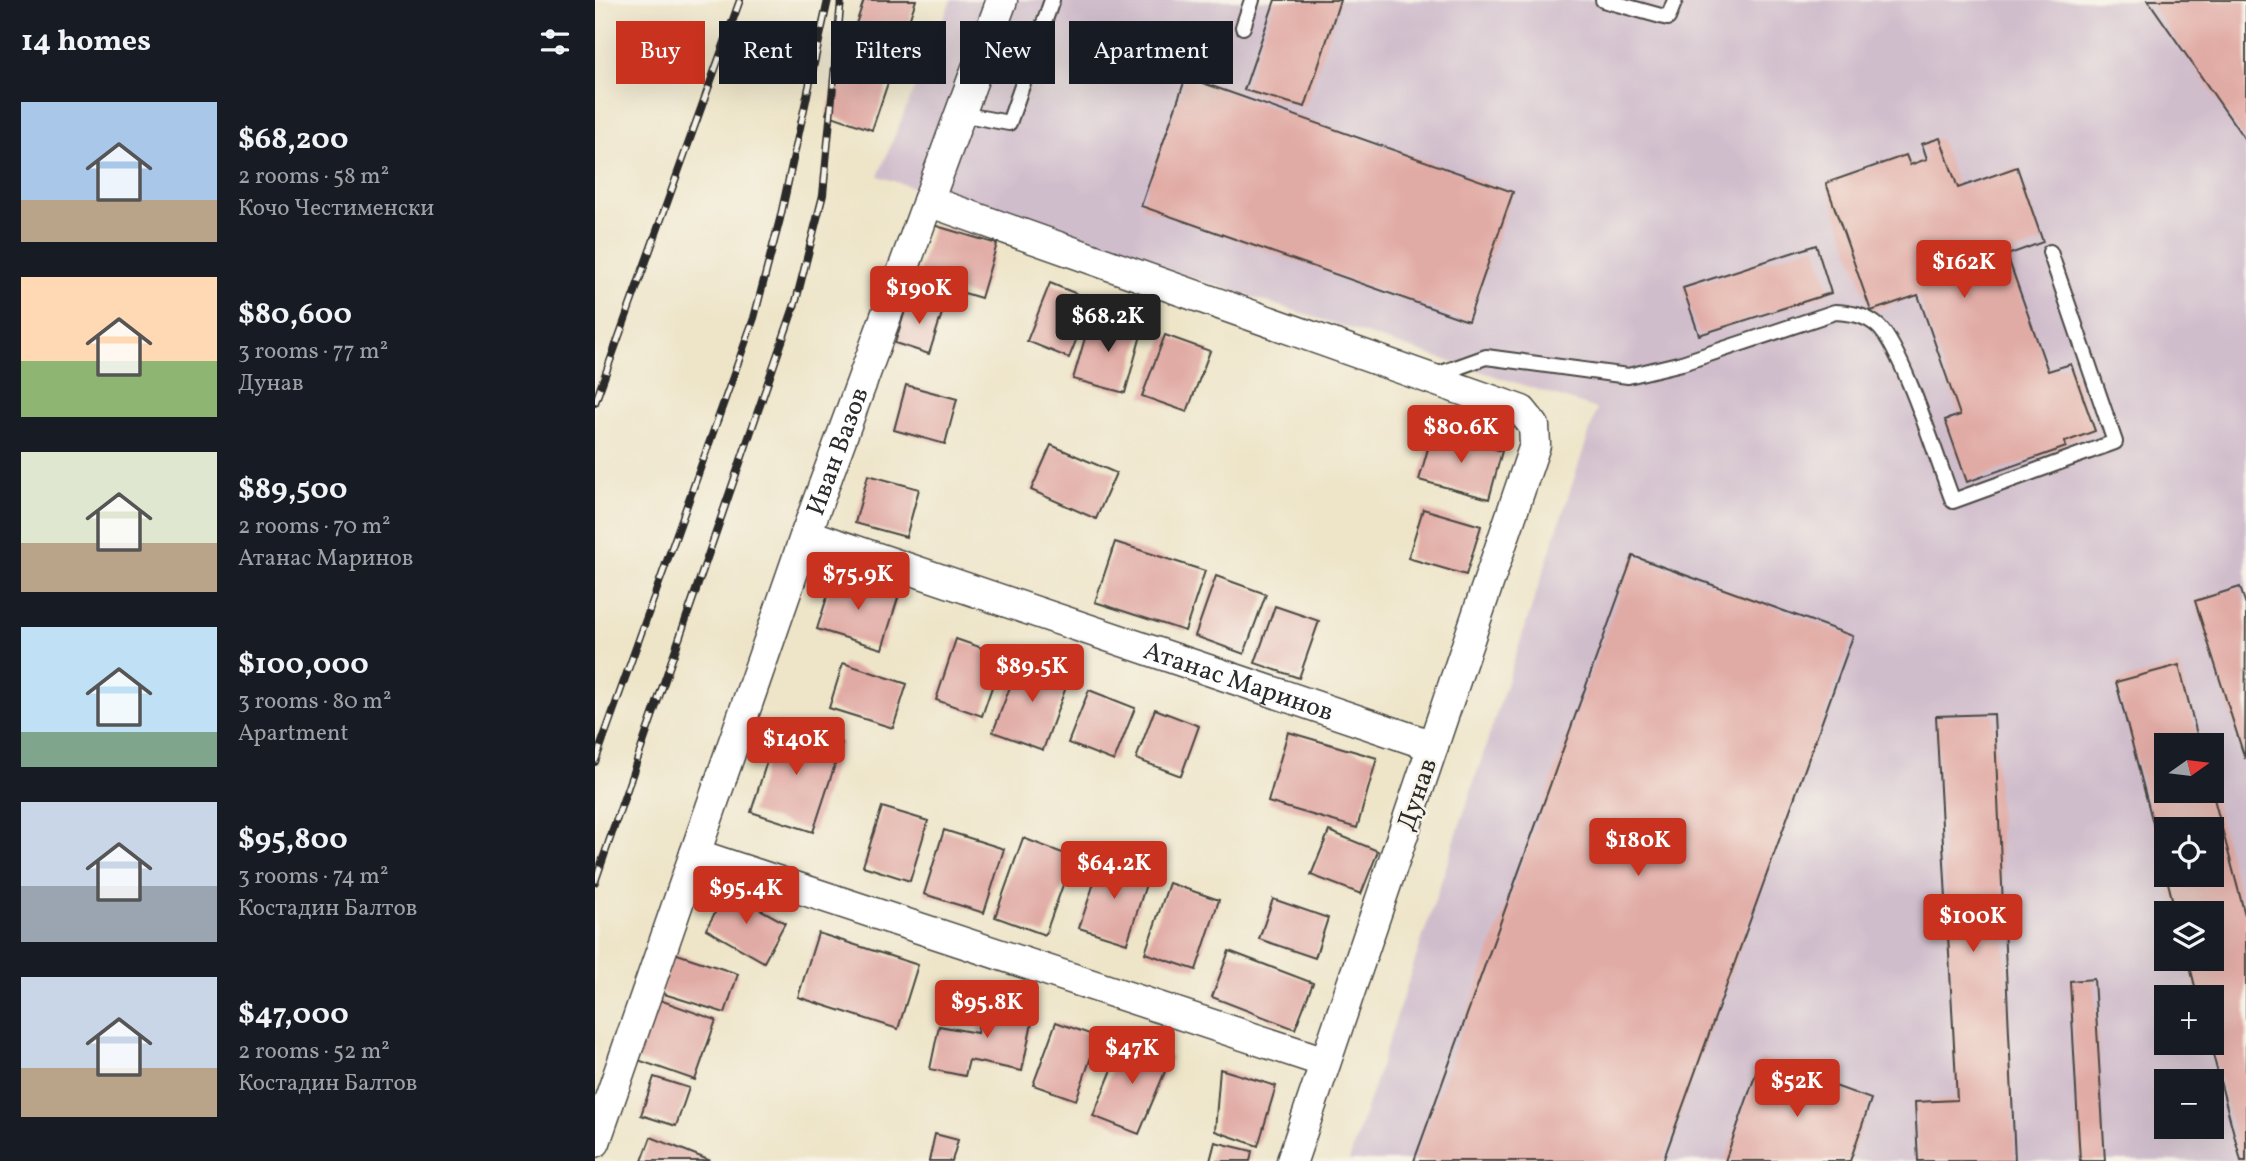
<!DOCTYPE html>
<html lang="en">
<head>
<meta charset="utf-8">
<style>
	:root { --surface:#171b24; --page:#20242c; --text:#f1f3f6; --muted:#9ea1a6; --accent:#c8321e }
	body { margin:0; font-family:Vollkorn,serif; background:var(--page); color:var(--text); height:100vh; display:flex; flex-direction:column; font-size:26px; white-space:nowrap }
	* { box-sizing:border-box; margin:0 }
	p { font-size:23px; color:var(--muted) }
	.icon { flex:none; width:38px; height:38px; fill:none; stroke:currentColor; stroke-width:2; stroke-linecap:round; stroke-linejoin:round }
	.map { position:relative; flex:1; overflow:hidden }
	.panel { display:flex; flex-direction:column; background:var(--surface); width:595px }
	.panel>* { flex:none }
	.banner { position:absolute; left:21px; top:21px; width:665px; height:63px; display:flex; gap:14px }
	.needle { width:46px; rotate:76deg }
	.controls { position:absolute; left:1559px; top:733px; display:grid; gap:14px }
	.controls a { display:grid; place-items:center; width:70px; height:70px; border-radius:0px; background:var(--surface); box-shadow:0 7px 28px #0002; font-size:35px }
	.price { position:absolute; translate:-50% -60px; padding:0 16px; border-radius:7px; background:var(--accent); color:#fff; font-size:23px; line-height:46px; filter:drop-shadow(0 2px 4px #0008) }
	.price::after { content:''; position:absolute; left:50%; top:42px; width:21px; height:16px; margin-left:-10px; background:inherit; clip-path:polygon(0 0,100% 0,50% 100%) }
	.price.selected { background:#222; color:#fff }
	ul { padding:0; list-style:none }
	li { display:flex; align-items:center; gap:21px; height:175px; padding:0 21px }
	li span { display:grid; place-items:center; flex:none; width:196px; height:140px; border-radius:0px; color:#555 }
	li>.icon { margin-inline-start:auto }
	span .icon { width:84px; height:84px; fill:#fffc; stroke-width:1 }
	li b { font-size:30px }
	h2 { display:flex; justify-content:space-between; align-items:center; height:84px; padding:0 21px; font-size:30px }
	.tag { padding:0 24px; border-radius:0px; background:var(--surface); box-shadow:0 7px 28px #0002; font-size:24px; line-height:63px }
	.tag.selected { background:var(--accent); color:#fff }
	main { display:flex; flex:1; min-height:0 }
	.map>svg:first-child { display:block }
	.industrial { fill:#d0bdcc; fill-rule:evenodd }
	.building { fill:#e1aba5 }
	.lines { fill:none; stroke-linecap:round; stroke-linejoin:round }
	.service-casing { stroke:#484743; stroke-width:18 }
	.minor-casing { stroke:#484743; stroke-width:33 }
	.service { stroke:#fff; stroke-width:14 }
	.minor { stroke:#fff; stroke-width:30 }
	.rail-casing { stroke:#2b2b2b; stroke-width:8 }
	.rail { stroke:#f7f3e8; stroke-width:5; stroke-dasharray:16; stroke-linecap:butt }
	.labels { text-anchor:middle; stroke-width:5; stroke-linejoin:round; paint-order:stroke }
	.street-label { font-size:26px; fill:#2b2b2b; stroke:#f7f3e8 }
</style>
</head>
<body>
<main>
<section class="panel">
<h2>14 homes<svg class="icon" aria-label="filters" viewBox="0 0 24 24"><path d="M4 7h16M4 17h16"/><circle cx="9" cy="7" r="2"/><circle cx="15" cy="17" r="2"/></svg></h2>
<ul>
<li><span style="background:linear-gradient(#a9c7e8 70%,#b9a48a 0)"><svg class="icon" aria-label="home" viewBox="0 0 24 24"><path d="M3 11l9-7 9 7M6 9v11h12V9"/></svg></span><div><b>$68,200</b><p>2 rooms · 58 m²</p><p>Кочо Честименски</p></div></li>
<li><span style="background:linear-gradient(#ffd9b3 60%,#8fb573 0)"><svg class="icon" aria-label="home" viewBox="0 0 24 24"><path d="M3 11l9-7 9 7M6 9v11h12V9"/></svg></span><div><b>$80,600</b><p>3 rooms · 77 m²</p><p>Дунав</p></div></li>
<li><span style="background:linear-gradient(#dfe7d0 65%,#b9a48a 0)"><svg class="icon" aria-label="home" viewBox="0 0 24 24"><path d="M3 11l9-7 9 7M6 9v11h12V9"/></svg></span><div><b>$89,500</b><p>2 rooms · 70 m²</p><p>Атанас Маринов</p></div></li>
<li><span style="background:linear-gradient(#bfe0f5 75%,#7fa58c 0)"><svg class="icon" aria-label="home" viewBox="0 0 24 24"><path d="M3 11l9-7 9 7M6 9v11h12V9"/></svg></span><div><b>$100,000</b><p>3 rooms · 80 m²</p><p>Apartment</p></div></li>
<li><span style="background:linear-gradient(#c9d6e8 60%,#9aa5b1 0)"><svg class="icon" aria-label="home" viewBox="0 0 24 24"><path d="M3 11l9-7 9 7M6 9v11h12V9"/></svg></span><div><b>$95,800</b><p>3 rooms · 74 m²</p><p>Костадин Балтов</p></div></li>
<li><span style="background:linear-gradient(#c9d6e8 65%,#b9a48a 0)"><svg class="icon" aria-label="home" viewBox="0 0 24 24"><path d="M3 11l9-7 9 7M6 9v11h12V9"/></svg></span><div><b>$47,000</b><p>2 rooms · 52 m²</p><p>Костадин Балтов</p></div></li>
</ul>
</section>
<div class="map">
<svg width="1651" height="1161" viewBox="0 0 1651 1161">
	<rect width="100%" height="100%" fill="#f7f3e8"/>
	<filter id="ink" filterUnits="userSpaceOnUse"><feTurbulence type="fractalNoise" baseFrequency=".0143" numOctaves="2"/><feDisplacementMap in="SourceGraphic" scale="14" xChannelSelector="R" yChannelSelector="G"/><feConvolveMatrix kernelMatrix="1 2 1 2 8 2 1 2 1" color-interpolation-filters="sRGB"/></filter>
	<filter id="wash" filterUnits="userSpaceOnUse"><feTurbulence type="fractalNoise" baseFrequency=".00686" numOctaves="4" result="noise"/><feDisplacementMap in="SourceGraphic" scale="28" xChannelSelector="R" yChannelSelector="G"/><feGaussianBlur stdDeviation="1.57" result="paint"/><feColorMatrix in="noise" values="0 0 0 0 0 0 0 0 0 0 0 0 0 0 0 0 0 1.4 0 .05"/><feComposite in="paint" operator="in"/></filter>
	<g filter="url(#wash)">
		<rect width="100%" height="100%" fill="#eee5c9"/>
		<path class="industrial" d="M356,0H1651V1161H754L1002,409L283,176ZM1572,746H1617V791H1572ZM1572,830H1617V875H1572ZM1572,914H1617V959H1572ZM1572,998H1617V1043H1572ZM1572,1082H1617V1127H1572Z"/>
		<g id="blocks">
			<path class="building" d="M269,0H321L277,130L231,114Z
				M680,0H745L710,107L649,90Z
				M1553,0H1651V141Z
				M591,77L918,192L873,321L546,206Z
				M1345,138L1363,188L1422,167L1448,242L1412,255L1453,371L1476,364L1500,431L1470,442L1471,447L1372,482L1350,420L1365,415L1323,295L1276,311L1231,183L1311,155L1315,165L1332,159L1327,144Z
				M338,225L402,244L386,298L322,279Z
				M1221,245L1236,293L1104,335L1088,288Z
				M455,283L497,300L474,358L432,341Z
				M314,298L348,310L334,354L300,343Z
				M497,314L548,328L530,393L478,379Z
				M570,335L615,351L592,412L547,396Z
				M311,385L362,399L350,444L299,430Z
				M838,431L907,451L894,499L824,480Z
				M456,445L521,473L501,519L436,490Z
				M273,475L324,489L311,537L260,523Z
				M828,509L886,526L871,575L813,558Z
				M520,542L610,571L590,631L500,602Z
				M1038,556L1258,636L1068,1161H819Z
				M239,575L304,595L287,649L222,629Z
				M621,576L671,594L649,654L600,636Z
				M1645,587L1651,605L1650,759L1600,601Z
				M680,606L724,621L704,678L660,663Z
				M361,639L408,655L387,716L341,700Z
				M426,658L475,676L448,750L398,732Z
				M248,663L312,684L298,728L234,708Z
				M1584,665L1605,746H1572V791H1617L1651,919V1161H1646L1615,1043L1617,998H1603L1593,959H1617V914H1581L1571,875H1617V830H1572L1571,873L1521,682Z
				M494,690L540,708L519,761L473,743Z
				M560,709L604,726L586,776L541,759Z
				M1399,714L1420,1161H1323L1320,1102L1362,1100L1341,716Z
				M184,723L247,743L218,832L156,812Z
				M693,732L782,758L762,828L673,802Z
				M287,807L333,821L315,881L268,866Z
				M349,830L409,849L389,913L329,894Z
				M734,831L783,851L766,894L716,875Z
				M428,838L478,857L450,935L400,917Z
				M507,859L554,875L532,943L484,928Z
				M574,883L624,900L601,970L550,953Z
				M132,891L190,923L169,962L111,929Z
				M678,899L733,918L720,958L664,939Z
				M223,933L323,965L303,1029L203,997Z
				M634,951L718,983L700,1029L617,997Z
				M79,953L143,974L130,1013L66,993Z
				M1499,979L1510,1161H1485L1475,981Z
				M389,997L440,1008L427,1071L374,1060L370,1076L335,1069L344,1026L382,1033Z
				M62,999L121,1020L100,1080L40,1059Z
				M461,1022L503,1037L481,1100L438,1085Z
				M530,1038L576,1057L544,1134L498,1116Z
				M1166,1059L1276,1099L1255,1161H1130Z
				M625,1069L681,1086L663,1146L620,1131Z
				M59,1077L94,1088L81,1126L46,1115Z
				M340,1134L363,1140L357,1161H334Z
				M56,1137L116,1161H47Z
				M620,1142L657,1151L655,1161H615Z"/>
		</g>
	</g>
	<g filter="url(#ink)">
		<use href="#blocks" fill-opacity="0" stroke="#484743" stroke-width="2"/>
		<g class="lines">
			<defs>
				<path id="service" d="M1008,0L1073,18L1080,0
					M648,27L657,0
					M365,114L414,123L457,0
					M838,376L891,357L1033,376L1087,363L1240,312C1257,313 1271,315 1284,327C1309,352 1343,463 1358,501L1520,442L1455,252"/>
				<g id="minor">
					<path d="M333,201L927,411L939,426L940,445L697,1161"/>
					<path id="s1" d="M211,534L838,746"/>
					<path d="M100,854L730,1062"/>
					<path id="s2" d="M0,1142L211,534L407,0"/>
				</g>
			</defs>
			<use href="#service" class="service-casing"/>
			<use href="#minor" class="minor-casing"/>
			<use href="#service" class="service"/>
			<use href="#minor" class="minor"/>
			<defs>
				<path id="rail" d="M0,403L145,0
					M0,762L159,318L185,219L233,0
					M0,882L201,301L228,195L246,0"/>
			</defs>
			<use href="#rail" class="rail-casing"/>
			<use href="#rail" class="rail"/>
		</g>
	</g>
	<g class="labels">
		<g class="street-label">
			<text dy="9" stroke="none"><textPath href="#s2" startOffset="732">Иван Вазов</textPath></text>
			<text dy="9" stroke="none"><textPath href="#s1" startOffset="457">Атанас Маринов</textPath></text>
			<text transform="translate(821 794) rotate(-71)" y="9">Дунав</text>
		</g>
	</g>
</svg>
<div class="controls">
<a><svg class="needle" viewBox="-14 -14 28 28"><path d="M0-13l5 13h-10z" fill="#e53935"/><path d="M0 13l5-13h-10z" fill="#9ea1a6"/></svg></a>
<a><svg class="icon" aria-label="locate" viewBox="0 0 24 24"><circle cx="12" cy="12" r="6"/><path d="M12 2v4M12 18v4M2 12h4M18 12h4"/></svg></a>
<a><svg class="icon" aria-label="layers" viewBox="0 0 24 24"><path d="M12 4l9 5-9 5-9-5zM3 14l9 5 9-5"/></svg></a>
<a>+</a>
<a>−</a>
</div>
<b class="price" style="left:1369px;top:300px">$162K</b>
<b class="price" style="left:324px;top:326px">$190K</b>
<b class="price selected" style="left:513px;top:354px">$68.2K</b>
<b class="price" style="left:866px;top:465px">$80.6K</b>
<b class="price" style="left:263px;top:612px">$75.9K</b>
<b class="price" style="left:437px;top:704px">$89.5K</b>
<b class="price" style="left:201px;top:777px">$140K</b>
<b class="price" style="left:1043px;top:878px">$180K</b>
<b class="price" style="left:519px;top:901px">$64.2K</b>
<b class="price" style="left:151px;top:926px">$95.4K</b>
<b class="price" style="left:1378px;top:954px">$100K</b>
<b class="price" style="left:392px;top:1040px">$95.8K</b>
<b class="price" style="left:537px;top:1086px">$47K</b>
<b class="price" style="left:1202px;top:1119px">$52K</b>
<div class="banner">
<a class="tag selected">Buy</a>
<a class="tag">Rent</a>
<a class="tag">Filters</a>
<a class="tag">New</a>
<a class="tag">Apartment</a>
</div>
</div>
</main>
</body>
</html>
